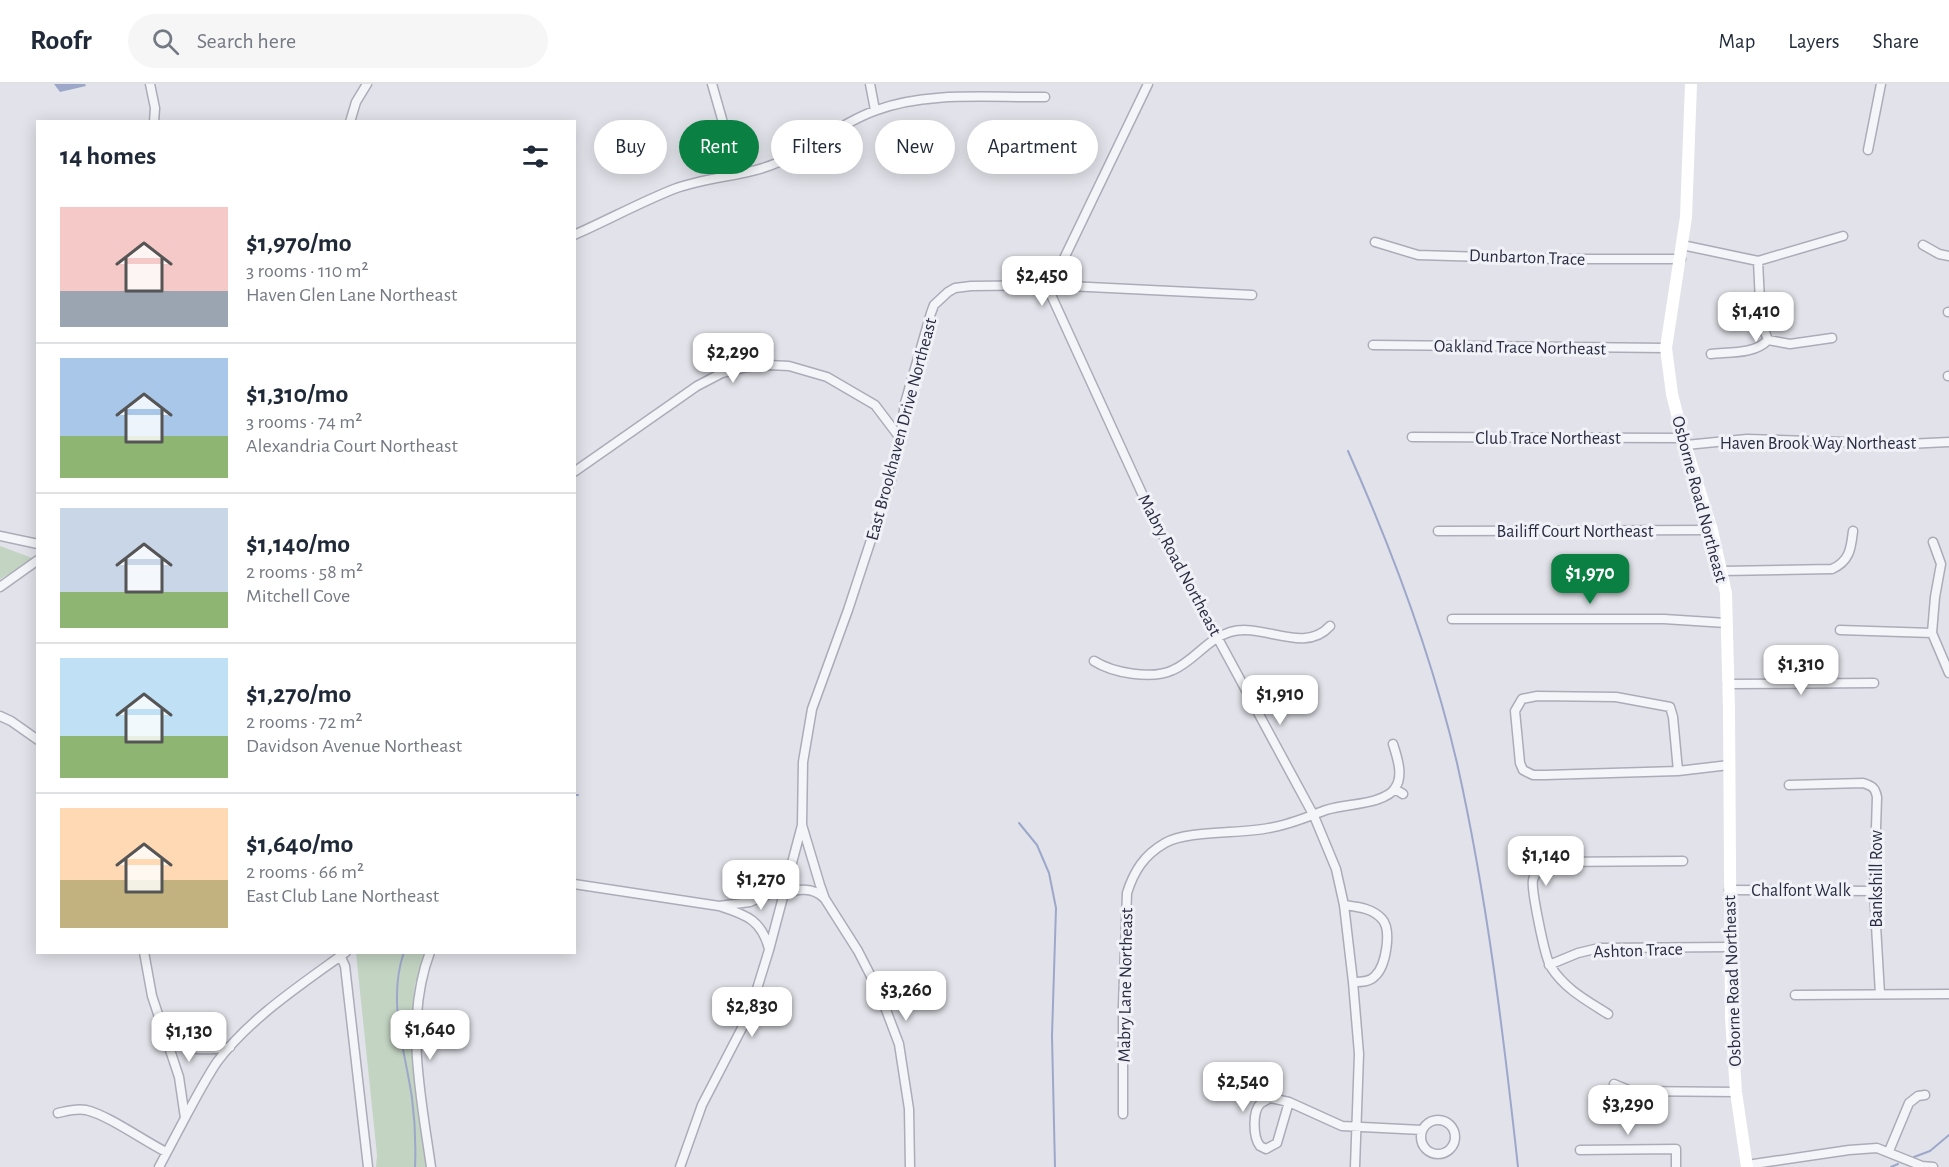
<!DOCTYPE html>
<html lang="en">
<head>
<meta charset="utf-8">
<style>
	:root { --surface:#fff; --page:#f6f6f7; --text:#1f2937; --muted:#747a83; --line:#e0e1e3; --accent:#0b8043 }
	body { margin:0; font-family:"Alegreya Sans",sans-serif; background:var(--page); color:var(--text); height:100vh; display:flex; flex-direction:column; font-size:22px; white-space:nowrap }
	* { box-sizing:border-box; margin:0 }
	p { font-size:20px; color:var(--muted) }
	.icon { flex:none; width:33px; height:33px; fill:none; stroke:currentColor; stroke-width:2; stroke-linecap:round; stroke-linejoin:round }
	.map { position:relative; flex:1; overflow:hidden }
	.panel { position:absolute; left:36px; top:36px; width:540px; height:834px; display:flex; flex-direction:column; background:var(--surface); border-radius:0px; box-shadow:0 3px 15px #0003 }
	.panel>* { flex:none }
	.guide { position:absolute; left:594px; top:36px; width:570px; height:54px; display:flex; gap:12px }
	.price { position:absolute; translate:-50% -51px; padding:0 14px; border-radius:12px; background:#fff; color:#222; font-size:20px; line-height:39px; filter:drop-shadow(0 2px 3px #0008) }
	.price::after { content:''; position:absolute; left:50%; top:36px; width:18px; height:14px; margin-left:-9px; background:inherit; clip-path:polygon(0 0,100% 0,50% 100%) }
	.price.selected { background:var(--accent); color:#fff }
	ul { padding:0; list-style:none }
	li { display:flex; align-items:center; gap:18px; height:150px; padding:0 24px }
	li+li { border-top:2px solid var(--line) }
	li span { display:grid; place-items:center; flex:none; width:168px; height:120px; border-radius:0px; color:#555 }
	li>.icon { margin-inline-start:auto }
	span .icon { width:72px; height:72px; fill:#fffc; stroke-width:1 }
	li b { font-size:26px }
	h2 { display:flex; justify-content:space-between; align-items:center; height:72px; padding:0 24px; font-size:26px }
	.tag { padding:0 21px; border-radius:27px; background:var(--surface); box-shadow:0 3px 15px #0003; font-size:21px; line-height:54px }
	.tag.selected { background:var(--accent); color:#fff }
	header { display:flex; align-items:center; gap:36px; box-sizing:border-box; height:84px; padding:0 30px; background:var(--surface); border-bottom:2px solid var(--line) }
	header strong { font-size:28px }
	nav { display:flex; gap:33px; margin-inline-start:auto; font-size:21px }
	.search { width:420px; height:54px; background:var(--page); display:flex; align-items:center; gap:15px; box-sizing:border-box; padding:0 21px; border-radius:33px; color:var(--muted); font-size:22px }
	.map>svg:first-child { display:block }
	.green { fill:#c3d4c3 }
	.water { fill:#9da7ca }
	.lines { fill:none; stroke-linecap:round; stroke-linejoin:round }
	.stream { stroke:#9da7ca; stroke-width:2 }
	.street-casing { stroke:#abacb8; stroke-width:11 }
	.street { stroke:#f4f5f8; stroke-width:8 }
	.secondary { stroke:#fff; stroke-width:12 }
	.labels { text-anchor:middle; stroke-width:6; stroke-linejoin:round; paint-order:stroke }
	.street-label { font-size:18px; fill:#2a2c42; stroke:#f1f2f7 }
</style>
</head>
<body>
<header>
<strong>Roofr</strong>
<div class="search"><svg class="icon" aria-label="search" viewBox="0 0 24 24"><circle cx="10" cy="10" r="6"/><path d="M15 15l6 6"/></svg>Search here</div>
<nav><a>Map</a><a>Layers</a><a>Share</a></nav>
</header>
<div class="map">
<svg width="1949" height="1083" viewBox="0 0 1949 1083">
	<rect width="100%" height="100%" fill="#e2e3ea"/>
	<path class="green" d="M0,462L35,475L0,495Z
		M356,869H430L415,899L410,960L427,1083H376L377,1071Z"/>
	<path class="water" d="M54,0H85L86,2L60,8Z"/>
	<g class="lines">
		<path class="stream" d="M1348,367C1393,468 1432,572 1457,679C1487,813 1503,947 1518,1083
			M574,711H578
			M1019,739L1037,761L1049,789L1056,824L1052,952L1055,1083
			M404,868C387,917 405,966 412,1014C415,1037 416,1060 415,1083
			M1914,1073L1930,1067L1949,1051
			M1891,1083L1898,1080"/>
		<defs>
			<path id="street" d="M150,0L155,24L154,38
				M712,0L722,35L732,91
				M870,0L875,26
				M350,38L356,18L367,0
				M1868,66L1881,0
				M574,151C608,136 641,118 674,105C703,94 734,93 763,84C805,71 837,40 877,26C928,7 991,14 1045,13
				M1375,158L1418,171L1556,175H1681
				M1682,161L1758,177L1843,152
				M1923,161L1939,170L1949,172
				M1758,177L1761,238L1768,256L1790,260L1832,254
				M1048,201L1052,213L1145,416L1176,477L1314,732L1336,785L1344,821L1353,898L1359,970L1355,1083
				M1048,201L1057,189L1148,0
				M1948,228H1949
				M1373,261L1666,264
				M1711,270C1731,268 1755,270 1768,256
				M1948,292H1949
				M1412,353L1683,354
				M1686,361L1747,355L1907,360L1949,358
				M574,388L697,302L722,289L747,283L768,281L789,282L827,293L875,321L900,354
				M1438,447L1712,446
				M0,452L38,460
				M1933,458L1941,480L1935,513L1932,549L1949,589
				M1722,487L1832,485C1850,477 1851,464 1853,447
				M0,503L38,476
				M1452,535H1664L1726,539
				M1840,546L1932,549
				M1094,577C1113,589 1152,596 1173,586C1194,577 1207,555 1230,548C1262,538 1304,571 1330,542
				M1728,600L1874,599
				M1537,612L1616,613L1670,623L1673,633L1678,687L1545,691H1533L1523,686L1520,679L1515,627L1522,615Z
				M0,632L11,637L38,656
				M1678,687L1729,681
				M1789,701L1863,699C1872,702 1875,703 1877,713L1874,807L1880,910
				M1395,705L1403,710
				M574,800L719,822L750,818L774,808H780L783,811
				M1729,806L1874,807
				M783,811C797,804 813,803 824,814
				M1344,821C1358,823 1372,824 1382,835C1392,846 1386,882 1375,892C1370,898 1361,898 1353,898
				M722,823C747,831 762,837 769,865
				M144,868L152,912L179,993L185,1034L159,1083
				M430,868C404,937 421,1012 431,1083
				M341,873L345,882L368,1083
				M1549,881L1578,869L1599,864L1730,863
				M1795,911L1949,910
				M1608,930C1586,916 1565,905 1551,883C1545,875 1531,805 1533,796C1535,786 1545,782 1553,778L1683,777
				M166,945C183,969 204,967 230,963
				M1614,1000L1631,1007L1736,1008
				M1270,1014L1289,1018L1277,1059L1266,1065L1260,1062C1253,1053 1252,1027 1261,1019C1263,1018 1268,1015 1270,1014Z
				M1289,1018L1342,1042L1422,1046
				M58,1029C67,1027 76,1024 86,1026C108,1031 144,1057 166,1068
				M1123,1030V922L1127,809C1134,787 1144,771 1165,759C1187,746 1242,750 1269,744C1289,741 1307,733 1326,726C1342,721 1360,721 1376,716C1382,714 1392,710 1395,704C1404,692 1397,673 1393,660
				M185,1034C195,1015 205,996 217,978C251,933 301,901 346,868
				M1421 1053a17 17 0 1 1 34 0a17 17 0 1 1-34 0Z
				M1580,1066L1676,1065V1083
				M1889,1067L1909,1019L1918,1012L1925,1011
				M1747,1081L1849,1066L1877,1064L1922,1082L1933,1083
				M680,1083L702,1021L743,942L752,921L769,866L802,741
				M910,1083L909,1025L899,960L880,910L858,867L825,815L820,801L802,741L803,678L812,625L848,526L893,389L899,360L905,319L931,229L934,221L948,208L955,204L971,202L1048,201L1252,211"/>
		</defs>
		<use href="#street" class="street-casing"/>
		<use href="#street" class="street"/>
		<path class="secondary" d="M1691,0L1686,133L1666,264L1672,310L1683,354L1712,446L1726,509L1729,626L1731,934L1736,1008L1747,1083"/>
	</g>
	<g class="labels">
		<g class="street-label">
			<text transform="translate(1527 173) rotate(2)" y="6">Dunbarton Trace</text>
			<text transform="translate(1520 263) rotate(1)" y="6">Oakland Trace Northeast</text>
			<text transform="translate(901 345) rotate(-75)" y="6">East Brookhaven Drive Northeast</text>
			<text x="1548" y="360">Club Trace Northeast</text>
			<text x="1818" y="365">Haven Brook Way Northeast</text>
			<text transform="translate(1700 415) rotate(75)" y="6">Osborne Road Northeast</text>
			<text x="1575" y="453">Bailiff Court Northeast</text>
			<text transform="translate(1180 481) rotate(62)" y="6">Mabry Road Northeast</text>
			<text transform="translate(1876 795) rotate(-90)" y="6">Bankshill Row</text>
			<text x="1801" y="812">Chalfont Walk</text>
			<text transform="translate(1638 866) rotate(-2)" y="6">Ashton Trace</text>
			<text transform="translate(1732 897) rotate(-92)" y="6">Osborne Road Northeast</text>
			<text transform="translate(1125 901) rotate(-89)" y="6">Mabry Lane Northeast</text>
		</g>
	</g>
</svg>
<b class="price" style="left:1042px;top:223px">$2,450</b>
<b class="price" style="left:1756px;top:259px">$1,410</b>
<b class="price" style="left:733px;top:300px">$2,290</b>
<b class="price selected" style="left:1590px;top:521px">$1,970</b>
<b class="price" style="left:1801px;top:612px">$1,310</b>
<b class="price" style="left:1280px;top:642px">$1,910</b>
<b class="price" style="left:1546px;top:803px">$1,140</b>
<b class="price" style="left:761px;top:827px">$1,270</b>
<b class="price" style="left:906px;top:938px">$3,260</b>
<b class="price" style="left:752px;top:954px">$2,830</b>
<b class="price" style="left:430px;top:977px">$1,640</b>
<b class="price" style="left:189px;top:979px">$1,130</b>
<b class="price" style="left:1243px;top:1029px">$2,540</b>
<b class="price" style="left:1628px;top:1052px">$3,290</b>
<div class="guide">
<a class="tag">Buy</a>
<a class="tag selected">Rent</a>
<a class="tag">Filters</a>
<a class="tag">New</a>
<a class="tag">Apartment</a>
</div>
<section class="panel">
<h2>14 homes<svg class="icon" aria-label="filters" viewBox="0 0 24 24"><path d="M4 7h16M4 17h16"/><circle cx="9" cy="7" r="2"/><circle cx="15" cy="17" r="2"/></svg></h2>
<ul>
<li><span style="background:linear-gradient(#f6c9c9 70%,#9aa5b1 0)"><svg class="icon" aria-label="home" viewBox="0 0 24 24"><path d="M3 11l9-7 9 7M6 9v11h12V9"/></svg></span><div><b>$1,970/mo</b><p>3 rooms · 110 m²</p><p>Haven Glen Lane Northeast</p></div></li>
<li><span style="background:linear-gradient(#a9c7e8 65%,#8fb573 0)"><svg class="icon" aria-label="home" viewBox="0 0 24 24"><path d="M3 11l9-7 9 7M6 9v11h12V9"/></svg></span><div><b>$1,310/mo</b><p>3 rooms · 74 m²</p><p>Alexandria Court Northeast</p></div></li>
<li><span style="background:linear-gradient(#c9d6e8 70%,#8fb573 0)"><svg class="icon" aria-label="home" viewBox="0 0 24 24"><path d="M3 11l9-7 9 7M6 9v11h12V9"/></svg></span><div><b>$1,140/mo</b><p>2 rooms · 58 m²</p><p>Mitchell Cove</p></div></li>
<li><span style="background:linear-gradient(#bfe0f5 65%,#8fb573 0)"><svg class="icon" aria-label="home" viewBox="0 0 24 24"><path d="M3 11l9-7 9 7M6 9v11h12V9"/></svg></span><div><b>$1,270/mo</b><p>2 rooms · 72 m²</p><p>Davidson Avenue Northeast</p></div></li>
<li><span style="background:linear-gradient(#ffd9b3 60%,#c2b280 0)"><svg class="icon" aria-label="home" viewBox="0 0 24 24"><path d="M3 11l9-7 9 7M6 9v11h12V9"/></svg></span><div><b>$1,640/mo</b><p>2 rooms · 66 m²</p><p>East Club Lane Northeast</p></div></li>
</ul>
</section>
</div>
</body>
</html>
